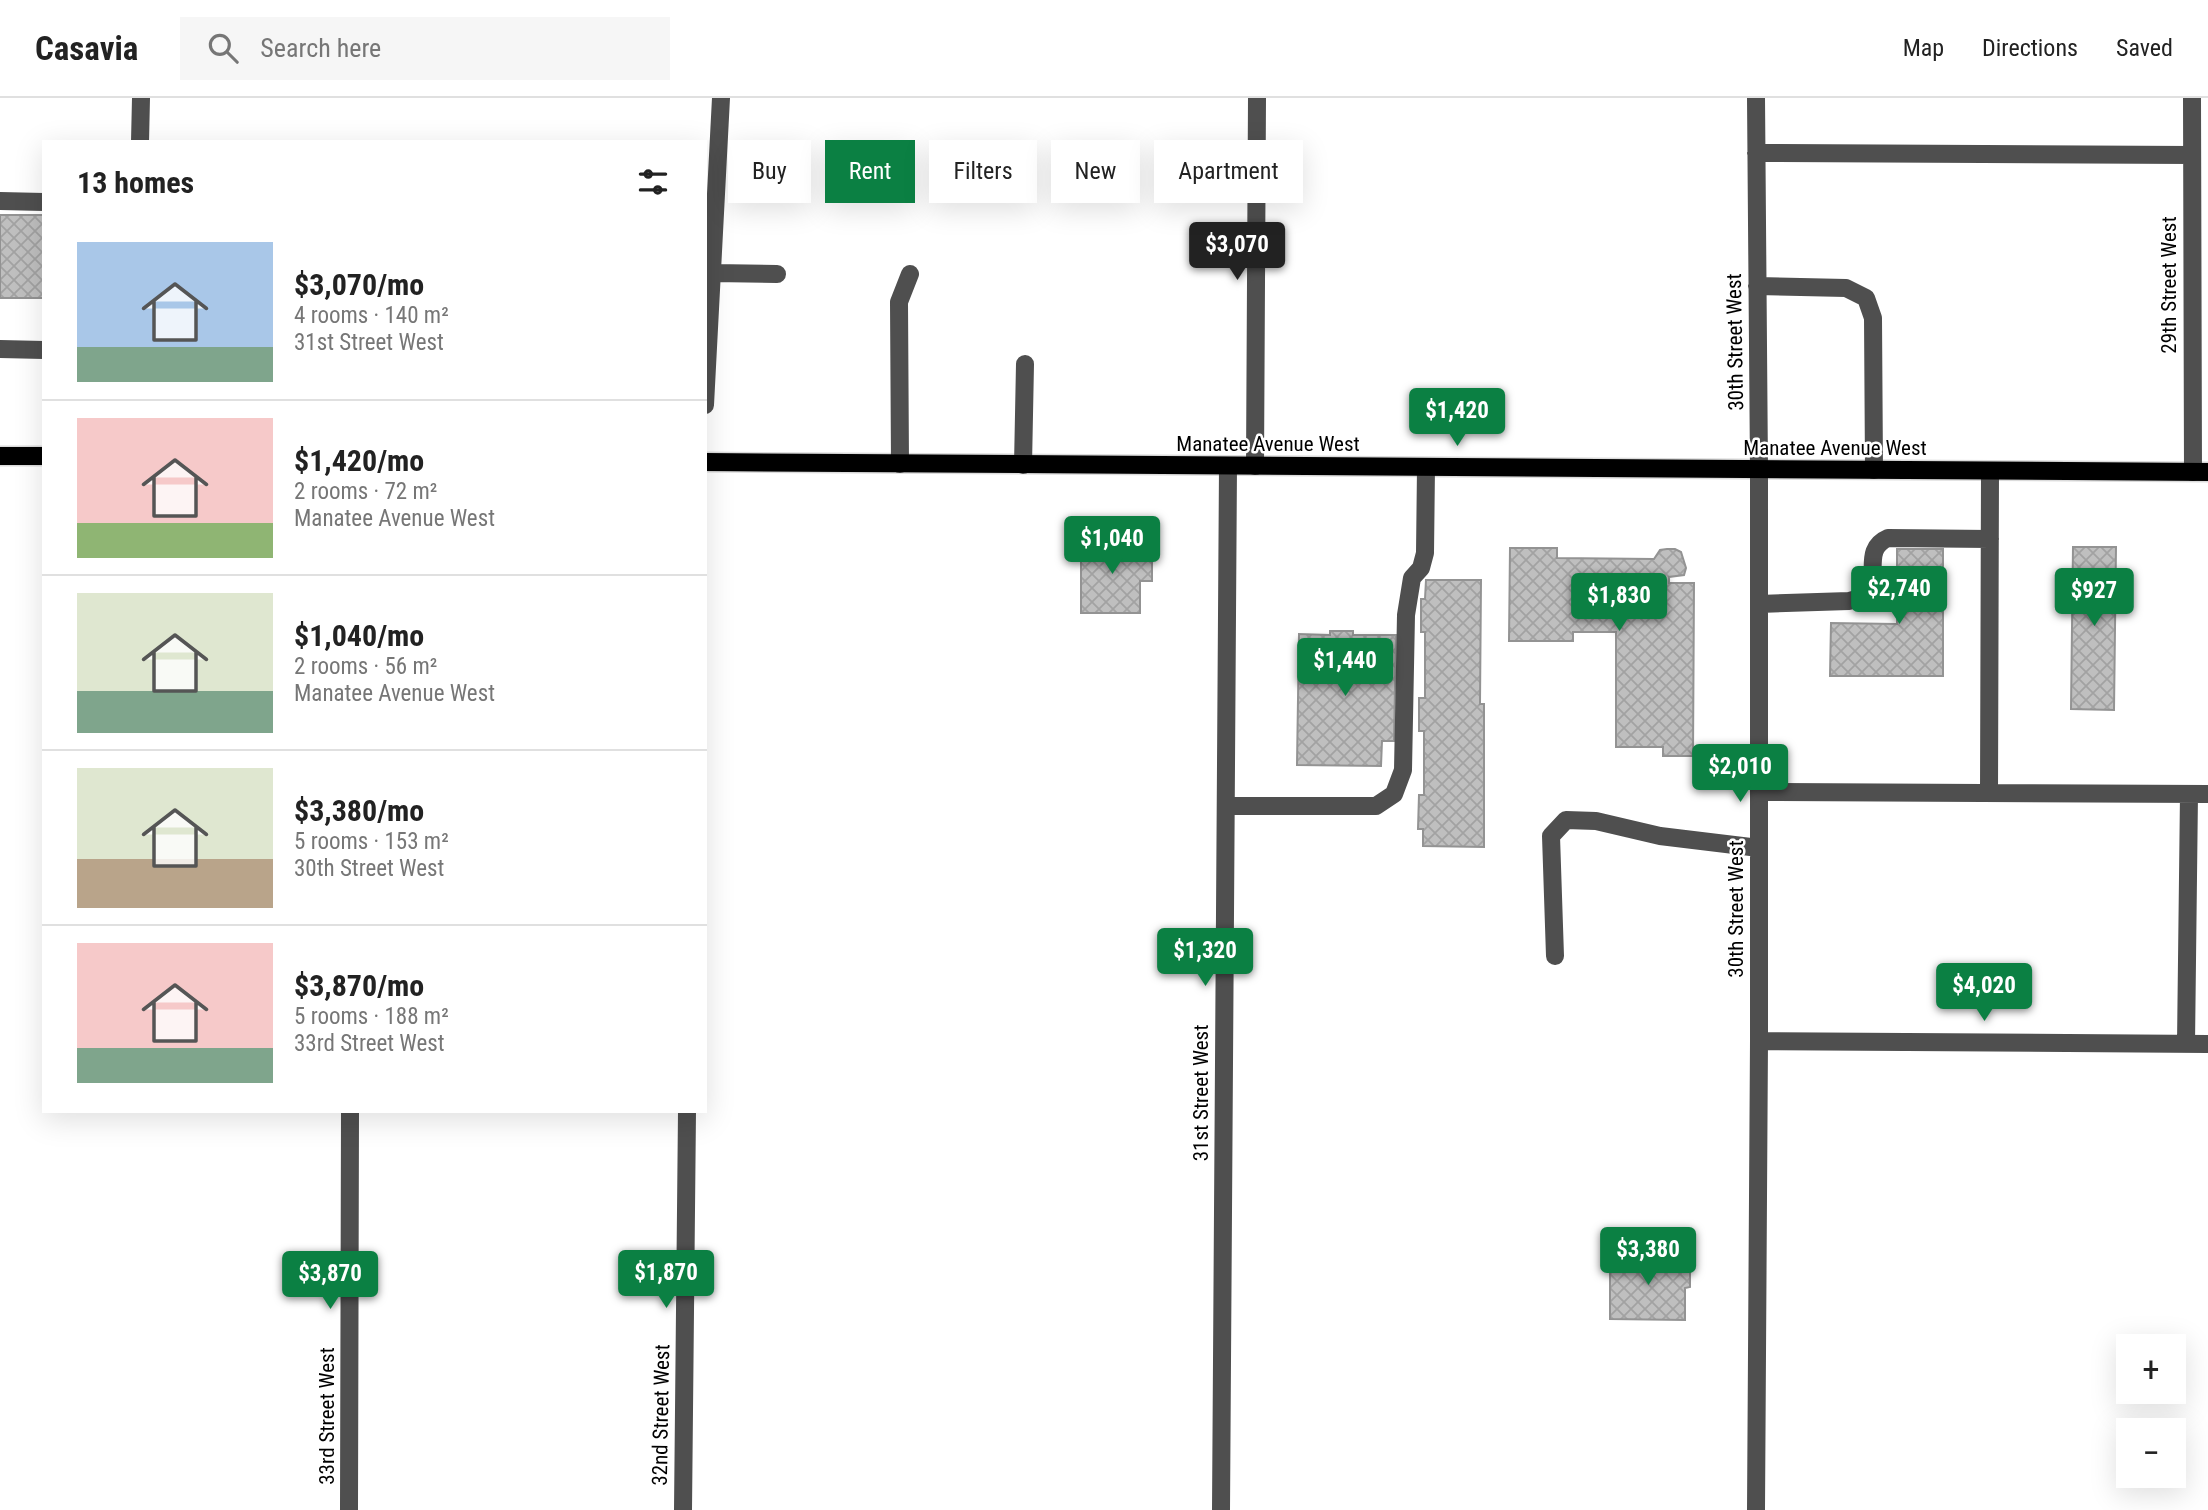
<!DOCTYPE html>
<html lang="en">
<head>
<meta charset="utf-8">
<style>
	:root { --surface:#fff; --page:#f6f6f6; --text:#222; --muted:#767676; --line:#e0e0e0; --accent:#0b8043 }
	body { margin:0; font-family:"Roboto Condensed",sans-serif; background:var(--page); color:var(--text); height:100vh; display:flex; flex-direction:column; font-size:26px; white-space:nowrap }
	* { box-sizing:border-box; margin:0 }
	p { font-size:23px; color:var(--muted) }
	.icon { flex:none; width:38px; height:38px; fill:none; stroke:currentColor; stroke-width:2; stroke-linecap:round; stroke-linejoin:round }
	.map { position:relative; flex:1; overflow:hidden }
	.drawer { position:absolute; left:42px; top:42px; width:665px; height:973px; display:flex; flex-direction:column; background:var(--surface); border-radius:0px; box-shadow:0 7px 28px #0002 }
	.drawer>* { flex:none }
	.hud { position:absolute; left:728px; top:42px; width:665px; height:63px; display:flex; gap:14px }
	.controls { position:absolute; left:2116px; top:1236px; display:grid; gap:14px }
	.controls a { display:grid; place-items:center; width:70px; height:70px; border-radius:0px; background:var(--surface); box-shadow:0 7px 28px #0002; font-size:35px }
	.price { position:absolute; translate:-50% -60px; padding:0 16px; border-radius:7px; background:var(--accent); color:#fff; font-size:23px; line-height:46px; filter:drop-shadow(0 2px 4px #0008) }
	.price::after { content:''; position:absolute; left:50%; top:42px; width:21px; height:16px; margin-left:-10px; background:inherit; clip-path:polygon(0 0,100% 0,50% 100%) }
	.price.active { background:#222; color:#fff }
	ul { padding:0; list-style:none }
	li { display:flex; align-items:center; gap:21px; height:175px; padding:0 35px }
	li+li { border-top:2px solid var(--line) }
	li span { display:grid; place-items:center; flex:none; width:196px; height:140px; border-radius:0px; color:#555 }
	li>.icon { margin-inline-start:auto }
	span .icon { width:84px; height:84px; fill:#fffc; stroke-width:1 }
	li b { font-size:30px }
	h2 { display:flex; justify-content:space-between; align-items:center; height:84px; padding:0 35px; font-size:30px }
	.tag { padding:0 24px; border-radius:0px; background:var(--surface); box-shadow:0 7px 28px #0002; font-size:24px; line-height:63px }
	.tag.active { background:var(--accent); color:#fff }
	header { display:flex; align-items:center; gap:42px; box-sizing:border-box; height:98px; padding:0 35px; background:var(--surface); border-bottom:2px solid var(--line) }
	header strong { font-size:33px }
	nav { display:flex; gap:38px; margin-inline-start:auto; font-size:24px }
	.search { width:490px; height:63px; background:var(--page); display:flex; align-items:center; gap:18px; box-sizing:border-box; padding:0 24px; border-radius:0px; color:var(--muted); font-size:26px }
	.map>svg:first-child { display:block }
	.building { fill:url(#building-cross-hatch); stroke:#939393; stroke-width:2 }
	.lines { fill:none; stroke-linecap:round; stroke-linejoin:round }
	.major-casing { stroke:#dbdbdb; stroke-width:21 }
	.minor { stroke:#4f4f4f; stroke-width:18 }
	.major { stroke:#000; stroke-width:18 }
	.labels { text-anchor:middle; stroke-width:5; stroke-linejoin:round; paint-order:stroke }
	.street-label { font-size:21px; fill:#000; stroke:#fff }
</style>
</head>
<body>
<header>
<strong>Casavia</strong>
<div class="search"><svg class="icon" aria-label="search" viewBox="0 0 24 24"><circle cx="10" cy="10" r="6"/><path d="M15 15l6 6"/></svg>Search here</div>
<nav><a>Map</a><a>Directions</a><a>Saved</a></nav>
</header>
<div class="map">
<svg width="2208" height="1412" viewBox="0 0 2208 1412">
	<defs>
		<pattern id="building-cross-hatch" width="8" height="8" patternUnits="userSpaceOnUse" patternTransform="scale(1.75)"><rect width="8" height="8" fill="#bfbfbf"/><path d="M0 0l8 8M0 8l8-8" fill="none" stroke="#a2a2a2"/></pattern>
	</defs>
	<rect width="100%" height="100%" fill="#fff"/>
	<path class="building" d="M0,117H44V200H0Z
		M1081,442H1138V462H1152V483H1140V515H1081Z
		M2073,449H2116L2114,612L2071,611Z
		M1510,450H1557V460L1654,461L1660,452L1667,451H1675L1681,454L1686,470L1684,477L1669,479V485H1694L1693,658H1663V649H1616V534H1573V543H1509Z
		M1897,451H1943V578H1830L1831,525L1897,526Z
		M1426,482H1481L1480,606H1484V749L1423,748V731H1418L1419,697H1424V633H1419V600H1425V534H1421V501H1425Z
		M1330,533H1353V537H1396L1394,643H1382L1381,668L1297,667L1299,536L1330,537Z
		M1610,1157H1685V1172H1690V1189L1685,1190V1222L1610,1221Z"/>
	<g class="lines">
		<defs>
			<path id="major" d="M0,358H44
				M705,364L2208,374"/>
		</defs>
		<use href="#major" class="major-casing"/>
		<path class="minor" d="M2192,0L2193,374
			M140,44L141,0
			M1756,55L2192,57
			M0,103L44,104
			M1216,155H1256
			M713,175L777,176
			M1757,188L1846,190L1866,200L1873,220L1874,372
			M0,251L44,252
			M705,307L721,0
			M900,366L899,204L910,176
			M1023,367L1025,266
			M1255,368L1257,0
			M1759,506L1849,503C1893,494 1855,454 1888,440L1990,441
			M1759,694L2208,696
			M1989,695L1990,373
			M1226,708H1376L1394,696L1403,672L1406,517L1412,480L1421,470L1425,455L1426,370
			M1555,858L1551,738L1566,722L1596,723L1660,738L1759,750
			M1759,943L2208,946
			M2186,946L2189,696
			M349,1412L350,1013
			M683,1412L687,1013
			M1221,1412L1228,368
			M1756,1412L1759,943V372L1756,0"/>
		<use href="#major" class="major"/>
	</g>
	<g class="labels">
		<g class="street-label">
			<text transform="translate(2169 187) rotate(-90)" y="7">29th Street West</text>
			<text transform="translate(1735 244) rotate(-91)" y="7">30th Street West</text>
			<text x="1268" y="353">Manatee Avenue West</text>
			<text x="1835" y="357">Manatee Avenue West</text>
			<text transform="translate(1736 811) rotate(-90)" y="7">30th Street West</text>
			<text transform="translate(1201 995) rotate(-90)" y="7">31st Street West</text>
			<text transform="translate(661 1317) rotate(-89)" y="7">32nd Street West</text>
			<text transform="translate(327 1318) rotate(-90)" y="7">33rd Street West</text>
		</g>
	</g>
</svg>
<div class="controls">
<a>+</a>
<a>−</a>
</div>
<b class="price active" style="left:1237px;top:184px">$3,070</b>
<b class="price" style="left:1457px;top:350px">$1,420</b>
<b class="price" style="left:1112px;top:478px">$1,040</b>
<b class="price" style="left:1899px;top:528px">$2,740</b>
<b class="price" style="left:2094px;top:530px">$927</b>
<b class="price" style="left:1619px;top:535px">$1,830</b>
<b class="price" style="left:1345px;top:600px">$1,440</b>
<b class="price" style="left:1740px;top:706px">$2,010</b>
<b class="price" style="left:1205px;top:890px">$1,320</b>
<b class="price" style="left:1984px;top:925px">$4,020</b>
<b class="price" style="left:1648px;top:1189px">$3,380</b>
<b class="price" style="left:666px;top:1212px">$1,870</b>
<b class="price" style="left:330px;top:1213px">$3,870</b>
<div class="hud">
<a class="tag">Buy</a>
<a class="tag active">Rent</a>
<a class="tag">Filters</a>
<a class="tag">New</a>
<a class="tag">Apartment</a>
</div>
<section class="drawer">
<h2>13 homes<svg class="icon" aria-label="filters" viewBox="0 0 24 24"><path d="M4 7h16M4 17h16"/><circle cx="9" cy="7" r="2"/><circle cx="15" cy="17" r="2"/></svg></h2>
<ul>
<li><span style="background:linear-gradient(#a9c7e8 75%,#7fa58c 0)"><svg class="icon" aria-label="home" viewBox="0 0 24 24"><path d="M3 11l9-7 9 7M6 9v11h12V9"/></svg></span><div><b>$3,070/mo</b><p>4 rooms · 140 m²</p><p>31st Street West</p></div></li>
<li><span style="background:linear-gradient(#f6c9c9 75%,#8fb573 0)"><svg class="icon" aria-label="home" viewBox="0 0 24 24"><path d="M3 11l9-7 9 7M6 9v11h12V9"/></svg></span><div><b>$1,420/mo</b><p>2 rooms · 72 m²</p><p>Manatee Avenue West</p></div></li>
<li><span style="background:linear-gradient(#dfe7d0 70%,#7fa58c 0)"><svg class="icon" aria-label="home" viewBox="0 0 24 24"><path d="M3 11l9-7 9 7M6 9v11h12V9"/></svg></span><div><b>$1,040/mo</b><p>2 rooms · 56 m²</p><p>Manatee Avenue West</p></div></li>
<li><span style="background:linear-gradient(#dfe7d0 65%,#b9a48a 0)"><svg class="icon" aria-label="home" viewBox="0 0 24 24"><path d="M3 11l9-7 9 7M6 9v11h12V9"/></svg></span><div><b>$3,380/mo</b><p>5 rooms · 153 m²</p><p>30th Street West</p></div></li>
<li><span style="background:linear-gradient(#f6c9c9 75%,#7fa58c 0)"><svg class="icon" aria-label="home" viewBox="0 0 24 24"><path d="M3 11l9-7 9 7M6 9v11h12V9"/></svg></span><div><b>$3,870/mo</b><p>5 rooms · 188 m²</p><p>33rd Street West</p></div></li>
</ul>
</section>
</div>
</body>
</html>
